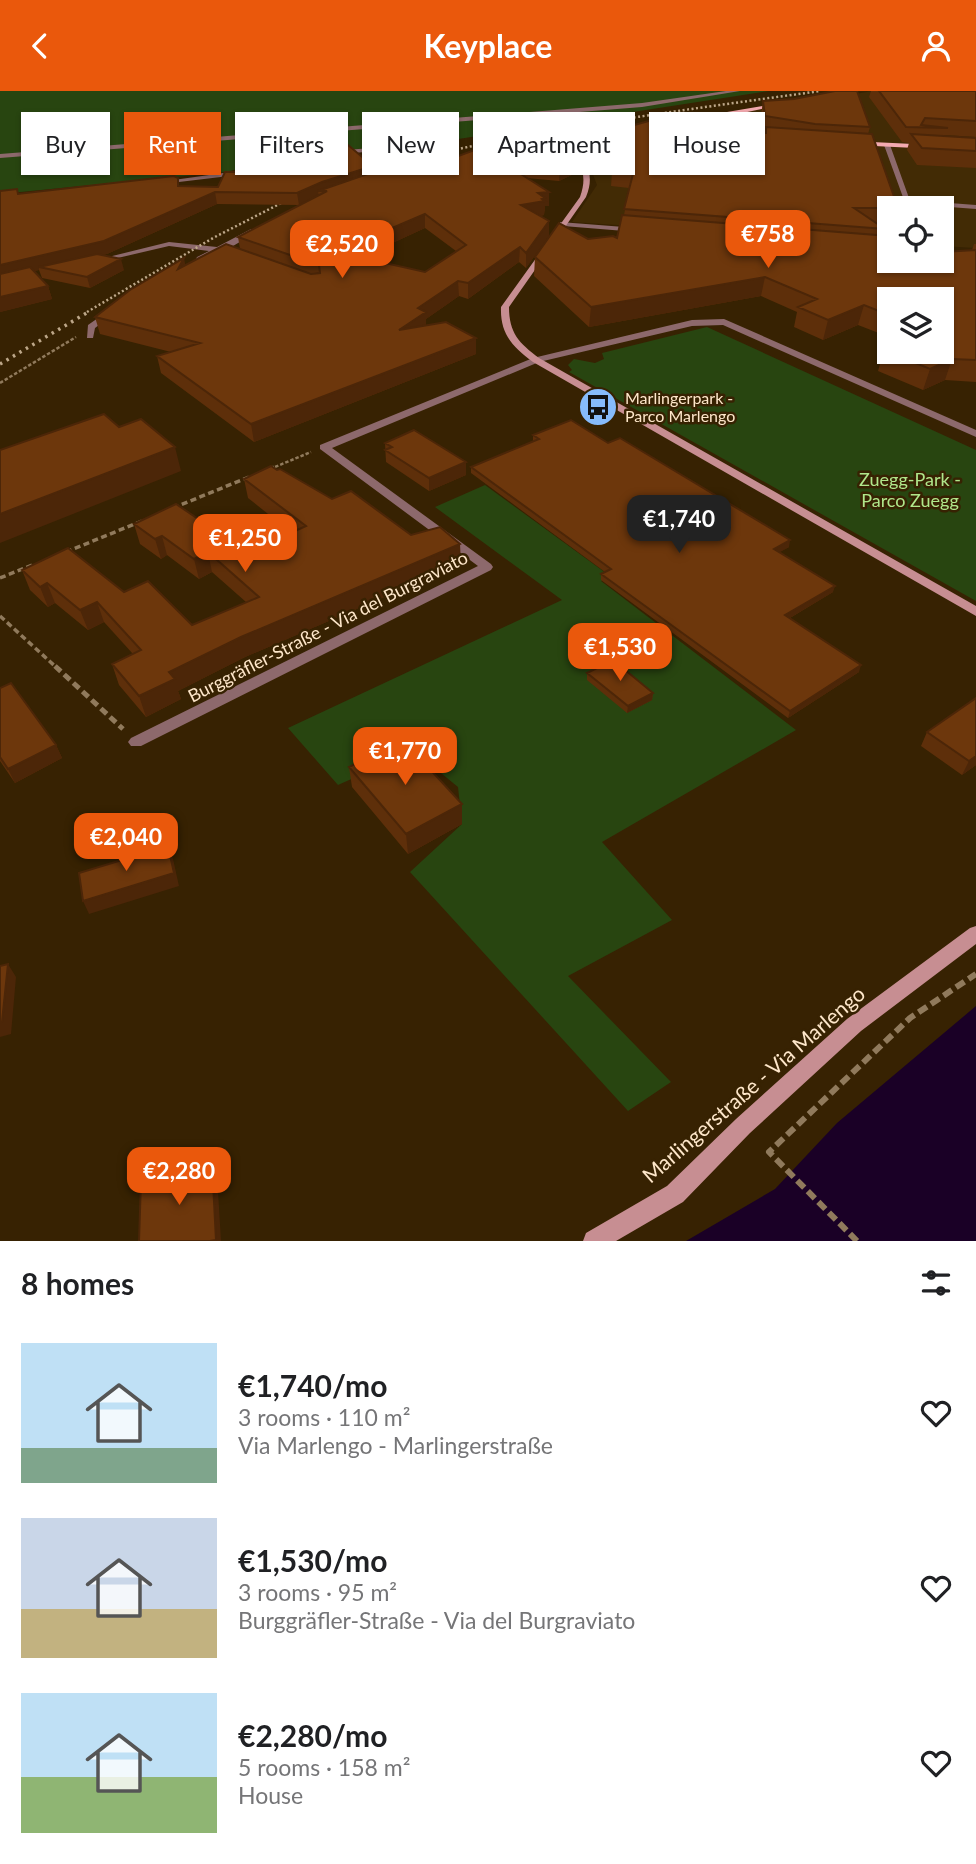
<!DOCTYPE html>
<html lang="en">
<head>
<meta charset="utf-8">
<style>
	:root { --surface:#fff; --page:#f6f6f6; --text:#202124; --muted:#757577; --accent:#ea580c }
	body { margin:0; font-family:Lato,sans-serif; background:var(--page); color:var(--text); height:100vh; display:flex; flex-direction:column; font-size:26px; white-space:nowrap }
	* { box-sizing:border-box; margin:0 }
	p { font-size:23px; color:var(--muted) }
	.icon { flex:none; width:38px; height:38px; fill:none; stroke:currentColor; stroke-width:2; stroke-linecap:round; stroke-linejoin:round }
	.map { position:relative; height:1150px; overflow:hidden }
	.side { display:flex; flex-direction:column; background:var(--surface); flex:1 }
	.side>* { flex:none }
	.hud { position:absolute; left:21px; top:21px; width:934px; height:63px; display:flex; gap:14px }
	.tools { position:absolute; left:877px; top:105px; display:grid; gap:14px }
	.tools a { display:grid; place-items:center; width:77px; height:77px; border-radius:0px; background:var(--surface); box-shadow:0 2px 5px #0004; font-size:35px }
	.price { position:absolute; translate:-50% -60px; padding:0 16px; border-radius:14px; background:var(--accent); color:#fff; font-size:23px; line-height:46px; filter:drop-shadow(0 2px 4px #0008) }
	.price::after { content:''; position:absolute; left:50%; top:42px; width:21px; height:16px; margin-left:-10px; background:inherit; clip-path:polygon(0 0,100% 0,50% 100%) }
	.price.active { background:#222; color:#fff }
	ul { padding:0; list-style:none }
	li { display:flex; align-items:center; gap:21px; height:175px; padding:0 21px }
	li span { display:grid; place-items:center; flex:none; width:196px; height:140px; border-radius:0px; color:#555 }
	li>.icon { margin-inline-start:auto }
	span .icon { width:84px; height:84px; fill:#fffc; stroke-width:1 }
	li b { font-size:30px }
	h2 { display:flex; justify-content:space-between; align-items:center; height:84px; padding:0 21px; font-size:30px }
	.pill { padding:0 24px; border-radius:0px; background:var(--surface); box-shadow:0 2px 5px #0004; font-size:24px; line-height:63px }
	.pill.active { background:var(--accent); color:#fff }
	header { display:flex; justify-content:space-between; align-items:center; height:91px; padding:0 21px; background:var(--accent); color:#fff; font-size:32px; font-weight:700 }
	.map>svg:first-child { display:block }
	.built { fill:#422b05 }
	.green { fill:#284510 }
	.water { fill:#1a0026 }
	.lines { fill:none; stroke-linecap:round; stroke-linejoin:round }
	.path-far3 { stroke:#907a5c; stroke-width:2.5; stroke-dasharray:3.5 2; stroke-linecap:butt }
	.path-far2 { stroke:#907a5c; stroke-width:3.5; stroke-dasharray:6 3.5; stroke-linecap:butt }
	.path-far1 { stroke:#907a5c; stroke-width:5; stroke-dasharray:8 4.5; stroke-linecap:butt }
	.path { stroke:#907a5c; stroke-width:6; stroke-dasharray:10 5; stroke-linecap:butt }
	.lane { fill:#8d696c; fill-rule:evenodd }
	.street { fill:#8d696c; fill-rule:evenodd }
	.secondary { fill:#c78e92; fill-rule:evenodd }
	.primary { fill:#f4aab0; fill-rule:evenodd }
	.rail-far1 { stroke:#bda789; stroke-width:2.5; stroke-dasharray:2 2.5; stroke-linecap:butt }
	.rail { stroke:#bda789; stroke-width:3.5; stroke-dasharray:2.5 5; stroke-linecap:butt }
	.wall { fill:#5e2f0a; fill-rule:evenodd }
	.shaded-wall { fill:#4c2608 }
	.building { fill:#6d370c; stroke:#4c2608; stroke-width:2; fill-rule:evenodd }
	.labels { text-anchor:middle; stroke-width:5; stroke-linejoin:round; paint-order:stroke }
	.far-poi-label { font-size:16px; fill:#fee7ca; stroke:#372202; text-anchor:start }
	.park-label { font-size:18px; fill:#b0e78b; stroke:#372202 }
	.street-label { font-size:18px; fill:#fee7ca; stroke:#372202 }
	.near-street-label { font-size:21px; fill:#fee7ca; stroke:#372202 }
</style>
</head>
<body>
<header><svg class="icon" aria-label="back" viewBox="0 0 24 24"><path d="M15 5l-7 7 7 7"/></svg>Keyplace<svg class="icon" aria-label="person" viewBox="0 0 24 24"><circle cx="12" cy="8" r="4"/><path d="M4 21q1-7 8-7t8 7"/></svg></header>
<div class="map">
<svg width="976" height="1150" viewBox="0 0 976 1150">
	<rect width="100%" height="100%" fill="#372202"/>
	<path class="built" d="M873,0H976V157L942,155V117H889V152L572,131L597,94L582,55L587,46Z"/>
	<path class="green" d="M0,0H769L439,51L299,63L226,81L0,103Z
		M707,236L976,359V510L569,281L572,279L568,274L574,268L595,272L604,268L602,262Z
		M485,394L610,485L601,490L796,639L602,751L672,829L568,885L671,991L628,1020L410,781L462,733L458,696L414,660L338,694L288,637L562,509L435,416Z"/>
	<path class="water" d="M976,915V1150H686L775,1098L837,1032Z"/>
	<g class="lines">
		<path class="path-far3" d="M0,292L76,246
			M270,378L311,361"/>
		<path class="path-far2" d="M270,378L274,376
			M173,417L249,386
			M66,461L142,430
			M0,487L35,473
			M0,525L57,577"/>
		<path class="path-far1" d="M55,575L123,638"/>
		<path class="path" d="M857,1150L769,1061L910,927L976,883"/>
		<path class="lane" d="M726,0H740L642,16L0,67V63L642,12Z
			M887,52L890,54L909,107L923,110L976,114V118L923,114L904,109L884,54Z"/>
		<path class="street" d="M580,42L582,45L475,64L399,83L396,81L475,60Z
			M406,54L408,57L300,67L246,83L162,93L159,91L245,79L299,63Z
			M560,131L637,137L641,139L637,141L563,135H560Z
			M251,138L258,140L223,161L200,170L196,168L197,166L209,160L169,155L92,173L88,171L169,151L217,156Z
			M108,220L115,222L95,237L93,247H87L88,234Z
			M724,228L976,339V346L723,234L692,235L539,271L332,357L491,473L493,476L491,479L141,655H131L128,651L131,647L478,475L320,358V354L533,267L692,229Z"/>
		<path class="secondary" d="M728,23L730,26L681,30L678,28Z
			M638,34L636,37L582,46L576,49L575,54C587,73 595,84 586,106L509,216C509,242 519,252 539,267L976,515V525L533,271C512,255 500,243 501,216L580,106C588,84 581,73 569,54L570,48L580,42Z
			M976,835V853L861,940L750,1042L683,1111L616,1150H583L586,1142L667,1095L736,1028L847,928L970,837Z"/>
		<path class="primary" d="M786,11V13L733,24L732,30L742,38L783,46L780,50L677,28L694,27L729,35L724,31L727,21Z
			M851,50L976,56V60L854,54Z"/>
		<path class="rail-far1" d="M356,83C508,41 664,22 820,0
			M87,221L213,147L293,106"/>
		<path class="rail" d="M0,273L90,220"/>
	</g>
	<path class="wall" d="M871,0H976V46L945,44V45L976,47V77L917,74L907,59L909,52L902,51L869,6Z
		M763,10L870,36L868,43L889,117V133L877,132L885,138L884,144L889,170L972,159L974,153H976V291L945,289L923,299L878,280L884,259L942,261V208H889V246L858,234L823,249L794,236L797,221L761,205L589,236L534,185L535,166L588,148L617,147L624,124L629,97L611,95L612,81L711,45L755,58L758,42H765V39H762L761,24Z
		M308,60L373,75V80L382,82L423,78L489,63L580,80L559,90L527,87L549,115H545L544,124L540,125L549,145L526,177L519,171L468,208L459,205L426,228V235L476,263L254,351L161,282L157,265L171,261L100,243L95,226L185,174L240,158L238,146L299,114L217,113L107,163L102,164L124,179L90,197L42,187L39,179L33,180L48,195L52,208L0,221L17,98L18,103L179,95L218,96L266,81L265,73L276,71L275,69L308,64ZM425,137L456,160L425,181L360,167Z
		M533,344L608,352L789,456L779,461L833,501L790,527L859,581L788,627L601,489V483L605,481L471,382V376L533,350Z
		M385,352L466,384L429,400L386,371Z
		M244,388L332,408L411,444L461,473L245,566L178,600L181,608L146,626L119,594L112,573L133,563L104,531L88,539L55,512L48,516L30,499L22,479L124,501L192,534L246,511L212,481L199,488L167,464L161,468L140,453L134,433L258,457L292,442L248,407Z
		M587,582L653,602L652,609L627,622L587,589Z
		M0,597L56,654L62,667L15,692L0,670Z
		M927,641L976,674L962,684L921,655Z
		M349,676L462,733L408,763L352,696Z"/>
	<path class="shaded-wall" d="M580,67V80L559,90L560,77Z
		M373,75L374,86L327,100H318L319,105L299,114L297,102L322,91Z
		M215,101L217,113L107,163L44,177L39,176V179L0,188V174Z
		M549,101V115H545L544,124L521,129V114L538,102Z
		M425,123V137L338,177L336,161Z
		M549,130V145L526,177V162Z
		M520,156L519,171L468,208V192Z
		M184,167L187,183L178,178Z
		M121,168L124,179L90,197L87,186Z
		M765,186L761,205L589,236L591,216Z
		M458,190L459,205L426,228V237L399,239L418,217Z
		M48,195L52,208L0,221V206Z
		M864,214L858,234L823,249L828,229Z
		M476,247V263L254,351L251,333Z
		M952,268L945,289L923,299L930,278Z
		M175,356L181,380L0,452V423Z
		M466,371V384L429,400V387Z
		M162,445L167,464L161,468L155,448Z
		M790,449L789,456L773,465L774,458Z
		M460,453L461,473L245,566L178,600L181,608L146,626L139,605L169,581L241,546Z
		M208,461L212,481L199,488L194,468Z
		M47,492L55,512L48,516L40,496Z
		M835,495L833,501L783,531L785,524Z
		M97,511L104,531L88,539L80,519Z
		M861,574L859,581L788,627L790,620Z
		M653,602L652,609L627,622L628,615Z
		M56,654L62,667L15,692L8,678Z
		M976,665V674L962,684L969,670Z
		M462,713V733L408,763L406,743Z
		M168,755L173,768L179,795L89,823L83,810Z
		M8,873L16,886L11,943L0,946V931Z
		M212,1072L217,1083L221,1150H210Z"/>
	<path class="building" d="M835,0H857L870,36L815,33L765,25L763,10L794,8Z
		M879,0H976V30L925,27L921,34L948,37L906,36Z
		M670,24L693,25L704,29L711,45L759,59L758,42H766V36L872,43L898,117H854L885,138L624,118L633,83L612,81L620,38Z
		M911,43L976,47V60L922,57Z
		M528,47L576,57L580,67L560,77L502,71L549,101L538,102L545,107L542,108L545,110L521,114L549,130L526,162L520,156L468,192L458,190L418,217L426,221L399,239L446,231L476,247L251,333L157,265L200,252L95,226L130,199L184,167L178,178L226,153L311,183L320,182L319,174L238,146L327,100H318L379,79L382,82L409,74L423,78L480,57L489,63ZM425,123L466,154L425,181L336,161Z
		M348,54L373,75L322,91L297,102L215,101L104,150L0,174V100L17,98L18,103L174,85L178,87V95L218,96L225,81H272L265,73L277,71L275,69L280,68L312,64L308,60Z
		M622,124L889,145V170H942V161L976,159V269L952,268L930,278L884,259L889,257V261H942V208H889V224L864,214L828,229L798,216L817,208L765,186L591,216L535,166L559,132L588,148L613,145L617,147Z
		M97,163L121,168L87,186L39,176Z
		M30,176L48,195L0,206V183Z
		M104,323L119,336L141,328L175,356L0,423V359Z
		M571,329L608,352L620,347L790,449L774,458L835,495L785,524L861,574L790,620L601,483L611,478L471,376L539,348L533,344Z
		M414,339L466,371L429,387L385,359L392,356L385,352Z
		M271,375L277,379L280,378L332,408L351,400L411,444L440,436L460,453L241,546L169,581L175,588L139,605L112,573L141,559L97,511L80,519L47,492L40,496L22,479L68,457L124,501L148,490L192,534L259,506L208,461L194,468L162,445L155,448L134,433L176,413L234,452L246,447L258,457L306,435L244,388Z
		M613,569L653,602L628,615L587,582Z
		M11,592L56,654L8,678L0,666V597Z
		M976,607V665L969,670L927,641Z
		M403,649L462,713L406,743L349,676Z
		M168,755L174,782L83,810L79,782Z
		M8,873L2,931H0V875Z
		M212,1072L216,1149L210,1150H139L141,1089Z"/>
	<defs>
		<symbol id="bus-disc" viewBox="-11 -11 22 22"><circle r="9.5" fill="#86bbfb" stroke="#372202"/><path d="M-5-6H5V4H4V6H2V4H-2V6H-4V4H-5ZM-3.5-4V0h7V-4ZM-3.5 1.2v1.5H-2V1.2ZM2 1.2v1.5H3.5V1.2Z" fill="#111"/></symbol>
	</defs>
	<g fill-rule="evenodd">
		<use href="#bus-disc" x="576" y="294" width="44" height="44"/>
	</g>
	<g class="labels">
		<g class="far-poi-label">
			<text x="625" y="313">Marlingerpark -<tspan x="625" dy="18">Parco Marlengo</tspan></text>
		</g>
		<g class="park-label">
			<text x="910" y="395">Zuegg-Park -<tspan x="910" dy="21">Parco Zuegg</tspan></text>
		</g>
		<g class="street-label">
			<text transform="translate(328 536) rotate(-27)" y="6">Burggräfler-Straße - Via del Burgraviato</text>
		</g>
		<g class="near-street-label">
			<text transform="translate(754 994) rotate(-41)" y="7">Marlingerstraße - Via Marlengo</text>
		</g>
	</g>
</svg>
<div class="tools">
<a><svg class="icon" aria-label="locate" viewBox="0 0 24 24"><circle cx="12" cy="12" r="6"/><path d="M12 2v4M12 18v4M2 12h4M18 12h4"/></svg></a>
<a><svg class="icon" aria-label="layers" viewBox="0 0 24 24"><path d="M12 4l9 5-9 5-9-5zM3 14l9 5 9-5"/></svg></a>
</div>
<b class="price" style="left:768px;top:179px">€758</b>
<b class="price" style="left:342px;top:189px">€2,520</b>
<b class="price active" style="left:679px;top:464px">€1,740</b>
<b class="price" style="left:245px;top:483px">€1,250</b>
<b class="price" style="left:620px;top:592px">€1,530</b>
<b class="price" style="left:405px;top:696px">€1,770</b>
<b class="price" style="left:126px;top:782px">€2,040</b>
<b class="price" style="left:179px;top:1116px">€2,280</b>
<div class="hud">
<a class="pill">Buy</a>
<a class="pill active">Rent</a>
<a class="pill">Filters</a>
<a class="pill">New</a>
<a class="pill">Apartment</a>
<a class="pill">House</a>
</div>
</div>
<section class="side">
<h2>8 homes<svg class="icon" aria-label="filters" viewBox="0 0 24 24"><path d="M4 7h16M4 17h16"/><circle cx="9" cy="7" r="2"/><circle cx="15" cy="17" r="2"/></svg></h2>
<ul>
<li><span style="background:linear-gradient(#bfe0f5 75%,#7fa58c 0)"><svg class="icon" aria-label="home" viewBox="0 0 24 24"><path d="M3 11l9-7 9 7M6 9v11h12V9"/></svg></span><div><b>€1,740/mo</b><p>3 rooms · 110 m²</p><p>Via Marlengo - Marlingerstraße</p></div><svg class="icon" aria-label="heart" viewBox="0 0 24 24"><path d="M12 20l-8-8c-3-5 5-10 8-4 3-6 11-1 8 4z"/></svg></li>
<li><span style="background:linear-gradient(#c9d6e8 65%,#c2b280 0)"><svg class="icon" aria-label="home" viewBox="0 0 24 24"><path d="M3 11l9-7 9 7M6 9v11h12V9"/></svg></span><div><b>€1,530/mo</b><p>3 rooms · 95 m²</p><p>Burggräfler-Straße - Via del Burgraviato</p></div><svg class="icon" aria-label="heart" viewBox="0 0 24 24"><path d="M12 20l-8-8c-3-5 5-10 8-4 3-6 11-1 8 4z"/></svg></li>
<li><span style="background:linear-gradient(#bfe0f5 60%,#8fb573 0)"><svg class="icon" aria-label="home" viewBox="0 0 24 24"><path d="M3 11l9-7 9 7M6 9v11h12V9"/></svg></span><div><b>€2,280/mo</b><p>5 rooms · 158 m²</p><p>House</p></div><svg class="icon" aria-label="heart" viewBox="0 0 24 24"><path d="M12 20l-8-8c-3-5 5-10 8-4 3-6 11-1 8 4z"/></svg></li>
</ul>
</section>
</body>
</html>
